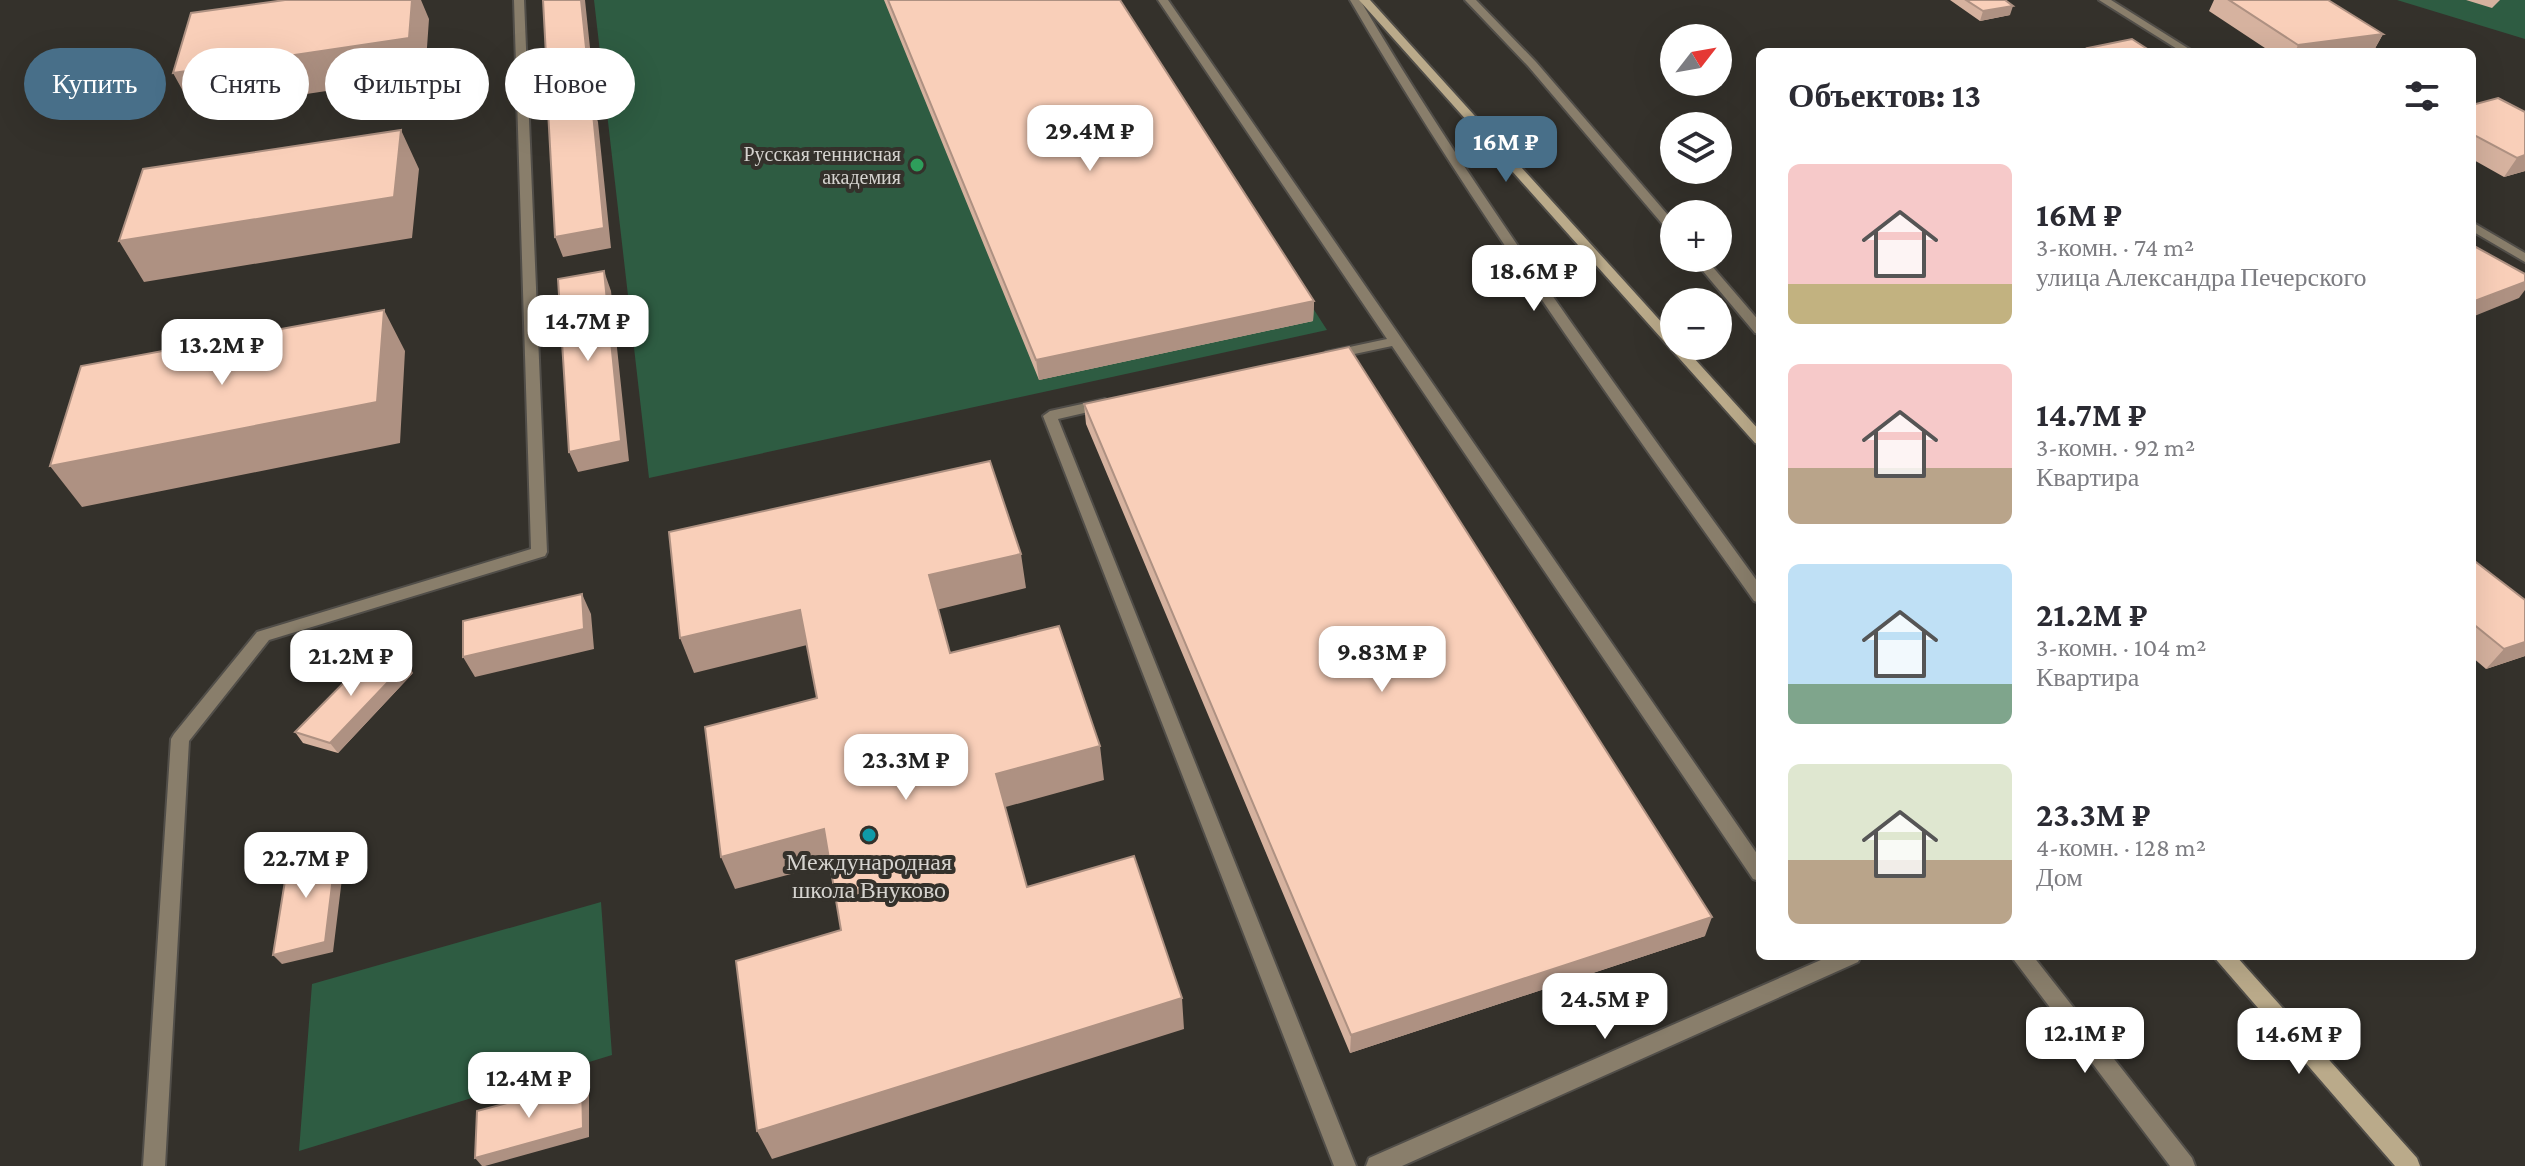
<!DOCTYPE html>
<html lang="ru">
<head>
<meta charset="utf-8">
<style>
	:root { --surface:#fff; --page:#f7f7f7; --text:#2b2b33; --muted:#7c7c81; --accent:#486f89 }
	body { margin:0; font-family:"Crimson Pro",serif; background:var(--page); color:var(--text); height:100vh; display:flex; flex-direction:column; font-size:30px; white-space:nowrap }
	* { box-sizing:border-box; margin:0 }
	p { font-size:26px; color:var(--muted) }
	.icon { flex:none; width:44px; height:44px; fill:none; stroke:currentColor; stroke-width:2; stroke-linecap:round; stroke-linejoin:round }
	.map { position:relative; flex:1; overflow:hidden }
	.side { position:absolute; left:1756px; top:48px; width:720px; height:912px; display:flex; flex-direction:column; background:var(--surface); border-radius:12px; box-shadow:0 8px 32px #0002 }
	.side>* { flex:none }
	.guide { position:absolute; left:24px; top:48px; width:760px; height:72px; display:flex; gap:16px }
	.needle { width:52px; rotate:59deg }
	.fabs { position:absolute; left:1660px; top:24px; display:grid; gap:16px }
	.fabs a { display:grid; place-items:center; width:72px; height:72px; border-radius:50%; background:var(--surface); box-shadow:0 8px 32px #0002; font-size:40px }
	.price { position:absolute; translate:-50% -68px; padding:0 18px; border-radius:16px; background:#fff; color:#222; font-size:26px; line-height:52px; filter:drop-shadow(0 2px 4px #0008) }
	.price::after { content:''; position:absolute; left:50%; top:48px; width:24px; height:18px; margin-left:-12px; background:inherit; clip-path:polygon(0 0,100% 0,50% 100%) }
	.price.on { background:var(--accent); color:#fff }
	ul { padding:0; list-style:none }
	li { display:flex; align-items:center; gap:24px; height:200px; padding:0 32px }
	li span { display:grid; place-items:center; flex:none; width:224px; height:160px; border-radius:12px; color:#555 }
	li>.icon { margin-inline-start:auto }
	span .icon { width:96px; height:96px; fill:#fffc; stroke-width:1 }
	li b { font-size:34px }
	h2 { display:flex; justify-content:space-between; align-items:center; height:96px; padding:0 32px; font-size:34px }
	.chip { padding:0 28px; border-radius:36px; background:var(--surface); box-shadow:0 8px 32px #0002; font-size:28px; line-height:72px }
	.chip.on { background:var(--accent); color:#fff }
	.map>svg:first-child { display:block }
	.green { fill:#2e5c42 }
	.lines { fill:none; stroke-linecap:round; stroke-linejoin:round }
	.lane-casing { stroke:#514e49; stroke-width:4 }
	.street-casing { stroke:#514e49; stroke-width:4 }
	.secondary-casing { stroke:#514e49; stroke-width:4 }
	.lane { fill:#897e6b; fill-rule:evenodd }
	.street { fill:#897e6b; fill-rule:evenodd }
	.secondary { fill:#baaa8a; fill-rule:evenodd }
	.wall { fill:#d6b29f }
	.shaded-wall { fill:#ae9182 }
	.building { fill:#f9cfb9; stroke:#ae9182; stroke-width:2 }
	.leisure-dot { fill:#2e9e5b; stroke:#34312b; stroke-width:3 }
	.culture-dot { fill:#0f9aa8; stroke:#34312b; stroke-width:3 }
	.labels { text-anchor:middle; stroke-width:8; stroke-linejoin:round; paint-order:stroke }
	.far-poi-label { font-size:20px; fill:#d5d3cf; stroke:#34312b; text-anchor:end }
	.poi-label { font-size:24px; fill:#d5d3cf; stroke:#34312b }
</style>
</head>
<body>
<div class="map">
<svg width="2525" height="1166" viewBox="0 0 2525 1166">
	<rect width="100%" height="100%" fill="#34312b"/>
	<path class="green" d="M594,0H1115L1327,330L649,478Z
		M2397,0H2525V39Z
		M601,902L612,1055L299,1151L312,984Z"/>
	<g class="lines">
		<defs>
			<path id="lane" d="M514,0H524L547,552L545,556L269,640L189,741L165,1166H143L171,739L174,734L257,632L531,549Z
				M1158,0H1168L1760,858V881L1753,879L1392,346L1331,359L1326,358L1324,355L1326,352L1387,339Z
				M2099,0H2111L2194,52H2182Z
				M2472,222L2525,253V262L2472,231Z
				M1105,399L1112,404L1110,407L1058,419L1356,1166H1334L1043,416L1050,411Z"/>
			<path id="street" d="M1350,0H1360C1481,204 1621,393 1760,585V603L1754,601C1614,404 1472,209 1350,0Z
				M1465,0H1476L1536,62L1674,222V234L1670,233L1528,66Z
				M1692,258H1705L1760,322V334L1755,333Z
				M1830,956H1861L1858,962L1402,1166H1366L1369,1158Z
				M2011,956H2033L2192,1158L2195,1166H2170Z"/>
			<path id="secondary" d="M1359,0H1370L1674,336V346H1683L1760,431V445L1755,443Z
				M2213,956H2236L2417,1158L2420,1166H2395Z"/>
		</defs>
		<use href="#lane" class="lane-casing"/>
		<use href="#street" class="street-casing"/>
		<use href="#secondary" class="secondary-casing"/>
		<use href="#lane" class="lane"/>
		<use href="#street" class="street"/>
		<use href="#secondary" class="secondary"/>
	</g>
	<path class="wall" d="M884,0H1120L1314,301L1313,321L1039,380Z
		M1950,0H2005L2010,15L1980,21Z
		M2214,0H2328L2383,34L2373,52H2271L2209,11Z
		M2466,0H2500L2492,8Z
		M2472,105L2525,112V171L2504,177L2472,159Z
		M1084,404L1705,936L1350,1053L1086,424Z
		M2472,559L2525,656L2486,669L2472,657Z
		M413,673L338,753L303,743L295,732Z"/>
	<path class="shaded-wall" d="M412,0H421L429,19L425,76L194,111L173,73Z
		M581,0H585L594,86L554,92L547,74Z
		M2013,6L2010,15L1980,21L1983,11Z
		M2383,34L2373,52H2295L2298,45Z
		M592,103L598,122L611,248L563,257L555,237Z
		M401,130L419,169L412,238L144,282L119,241Z
		M2525,155V171L2504,177L2517,158Z
		M604,271L611,291L629,461L578,472L569,452Z
		M2525,282V290L2519,298L2472,317V302Z
		M1314,301L1313,321L1039,380L1036,360Z
		M384,310L405,351L400,443L82,507L50,466Z
		M1021,554L1026,588L936,610L929,575Z
		M582,594L591,614L594,649L475,677L463,657Z
		M800,610L811,644L694,673L680,638Z
		M2525,642V656L2486,669L2504,649Z
		M407,662L413,673L338,753L330,743Z
		M1100,746L1104,780L1002,808L996,774Z
		M824,829L836,862L735,889L721,857Z
		M337,844L345,854L333,952L282,964L273,955Z
		M1712,917L1705,936L1350,1053L1351,1035Z
		M1182,998L1184,1029L772,1159L757,1131Z
		M582,1083L589,1092V1137L485,1166H482L475,1158Z"/>
	<path class="building" d="M285,0H412L409,38L173,73L191,13Z
		M543,0H581L588,67L547,74Z
		M888,0H1120L1314,301L1036,360Z
		M1966,0H2005L2013,6L1983,11Z
		M2229,0H2328L2383,34L2298,45Z
		M2132,39L2152,52H2095L2088,48Z
		M2498,98L2525,112V155L2517,158L2472,134V105Z
		M592,103L604,228L555,237L548,110Z
		M401,130L394,197L119,241L143,169Z
		M2474,246L2525,274V282L2472,302V247Z
		M604,271L621,441L569,452L558,279Z
		M384,310L377,402L50,466L81,366Z
		M1349,347L1712,917L1351,1035L1084,404Z
		M990,461L1021,554L929,575L950,653L1059,626L1100,746L996,774L1027,887L1134,856L1182,998L757,1131L736,961L841,930L824,829L721,857L705,727L817,698L800,610L680,638L669,532Z
		M2472,559L2525,600V642L2504,649L2472,623Z
		M582,594L584,629L463,657V621Z
		M373,653L407,662L330,743L295,732Z
		M337,844L325,942L273,955L289,856Z
		M582,1083L583,1128L475,1158L477,1111Z"/>
	<circle class="leisure-dot" cx="917" cy="165" r="8"/>
	<circle class="culture-dot" cx="869" cy="835" r="8"/>
	<g class="labels">
		<g class="far-poi-label">
			<text x="901" y="161">Русская теннисная<tspan x="901" dy="23">академия</tspan></text>
		</g>
		<g class="poi-label">
			<text x="869" y="870">Международная<tspan x="869" dy="28">школа Внуково</tspan></text>
		</g>
	</g>
</svg>
<div class="fabs">
<a><svg class="needle" viewBox="-14 -14 28 28"><path d="M0-13l5 13h-10z" fill="#e53935"/><path d="M0 13l5-13h-10z" fill="#7c7c81"/></svg></a>
<a><svg class="icon" aria-label="layers" viewBox="0 0 24 24"><path d="M12 4l9 5-9 5-9-5zM3 14l9 5 9-5"/></svg></a>
<a>+</a>
<a>−</a>
</div>
<b class="price" style="left:1090px;top:173px">29.4M ₽</b>
<b class="price on" style="left:1506px;top:184px">16M ₽</b>
<b class="price" style="left:1534px;top:313px">18.6M ₽</b>
<b class="price" style="left:588px;top:363px">14.7M ₽</b>
<b class="price" style="left:222px;top:387px">13.2M ₽</b>
<b class="price" style="left:1382px;top:694px">9.83M ₽</b>
<b class="price" style="left:351px;top:698px">21.2M ₽</b>
<b class="price" style="left:906px;top:802px">23.3M ₽</b>
<b class="price" style="left:306px;top:900px">22.7M ₽</b>
<b class="price" style="left:1605px;top:1041px">24.5M ₽</b>
<b class="price" style="left:2085px;top:1075px">12.1M ₽</b>
<b class="price" style="left:2299px;top:1076px">14.6M ₽</b>
<b class="price" style="left:529px;top:1120px">12.4M ₽</b>
<div class="guide">
<a class="chip on">Купить</a>
<a class="chip">Снять</a>
<a class="chip">Фильтры</a>
<a class="chip">Новое</a>
</div>
<section class="side">
<h2>Объектов: 13<svg class="icon" aria-label="filters" viewBox="0 0 24 24"><path d="M4 7h16M4 17h16"/><circle cx="9" cy="7" r="2"/><circle cx="15" cy="17" r="2"/></svg></h2>
<ul>
<li><span style="background:linear-gradient(#f6c9c9 75%,#c2b280 0)"><svg class="icon" aria-label="home" viewBox="0 0 24 24"><path d="M3 11l9-7 9 7M6 9v11h12V9"/></svg></span><div><b>16M ₽</b><p>3-комн. · 74 m²</p><p>улица Александра Печерского</p></div></li>
<li><span style="background:linear-gradient(#f6c9c9 65%,#b9a48a 0)"><svg class="icon" aria-label="home" viewBox="0 0 24 24"><path d="M3 11l9-7 9 7M6 9v11h12V9"/></svg></span><div><b>14.7M ₽</b><p>3-комн. · 92 m²</p><p>Квартира</p></div></li>
<li><span style="background:linear-gradient(#bfe0f5 75%,#7fa58c 0)"><svg class="icon" aria-label="home" viewBox="0 0 24 24"><path d="M3 11l9-7 9 7M6 9v11h12V9"/></svg></span><div><b>21.2M ₽</b><p>3-комн. · 104 m²</p><p>Квартира</p></div></li>
<li><span style="background:linear-gradient(#dfe7d0 60%,#b9a48a 0)"><svg class="icon" aria-label="home" viewBox="0 0 24 24"><path d="M3 11l9-7 9 7M6 9v11h12V9"/></svg></span><div><b>23.3M ₽</b><p>4-комн. · 128 m²</p><p>Дом</p></div></li>
</ul>
</section>
</div>
</body>
</html>
